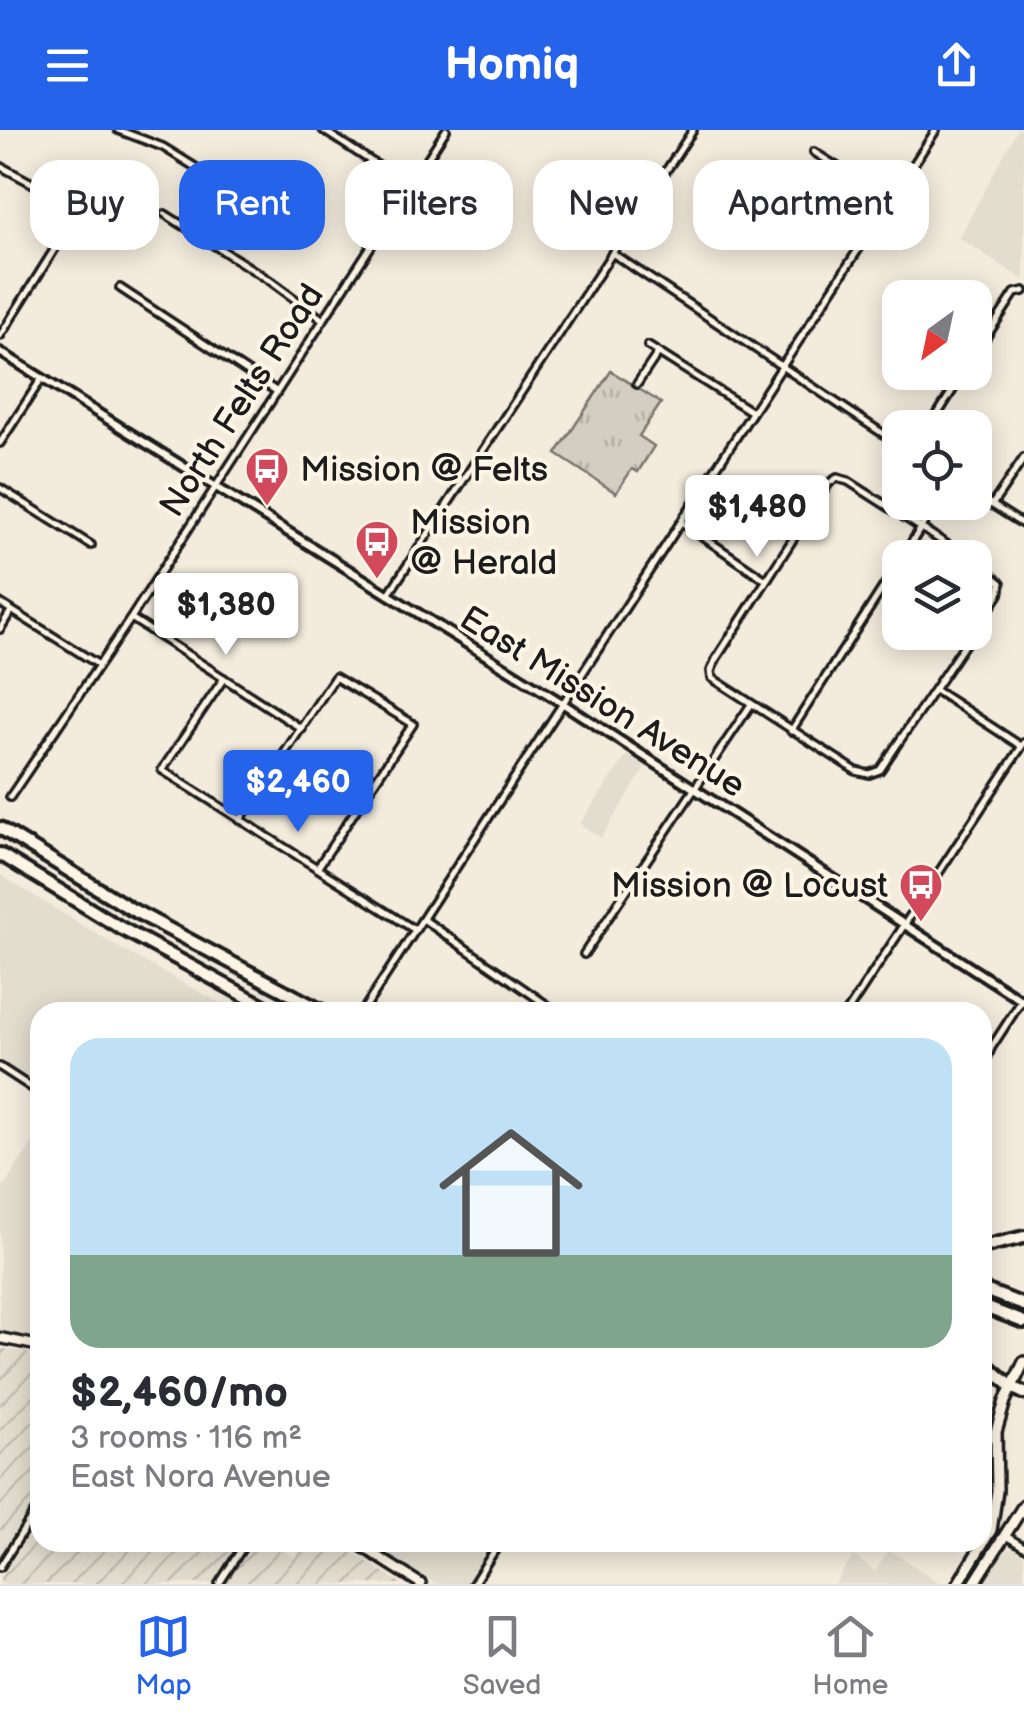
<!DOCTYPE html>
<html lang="en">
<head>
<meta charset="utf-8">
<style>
	:root { --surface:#fff; --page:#f2f2f3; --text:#2b2b33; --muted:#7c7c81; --line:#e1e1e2; --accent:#2563eb }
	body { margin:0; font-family:"Balsamiq Sans",sans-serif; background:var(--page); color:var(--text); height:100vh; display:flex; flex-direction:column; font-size:38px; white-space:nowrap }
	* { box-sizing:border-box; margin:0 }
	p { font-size:32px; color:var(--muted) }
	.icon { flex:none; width:55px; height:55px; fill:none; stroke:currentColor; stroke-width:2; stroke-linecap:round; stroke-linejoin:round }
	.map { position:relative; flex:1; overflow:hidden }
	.sheet { position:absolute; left:30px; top:872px; width:962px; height:550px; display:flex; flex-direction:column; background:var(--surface); border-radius:30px; box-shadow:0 5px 25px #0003 }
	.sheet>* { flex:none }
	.banner { position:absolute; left:30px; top:30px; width:965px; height:90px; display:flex; gap:20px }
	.needle { width:65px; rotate:213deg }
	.buttons { position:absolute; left:882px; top:150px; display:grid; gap:20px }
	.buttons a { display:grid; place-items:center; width:110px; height:110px; border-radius:20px; background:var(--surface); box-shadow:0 5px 25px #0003; font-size:50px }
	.price { position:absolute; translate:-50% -85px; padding:0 22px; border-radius:10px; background:#fff; color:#222; font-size:32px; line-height:65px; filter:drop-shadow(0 2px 5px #0008) }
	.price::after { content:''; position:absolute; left:50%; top:60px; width:30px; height:22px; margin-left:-15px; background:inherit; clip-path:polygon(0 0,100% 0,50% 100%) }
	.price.on { background:var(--accent); color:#fff }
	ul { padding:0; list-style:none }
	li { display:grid; align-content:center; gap:20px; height:530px; padding:0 40px }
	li+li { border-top:2px solid var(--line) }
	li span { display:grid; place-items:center; height:310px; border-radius:30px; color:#555 }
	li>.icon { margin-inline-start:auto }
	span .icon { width:180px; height:180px; fill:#fffc; stroke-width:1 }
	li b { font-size:42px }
	.pill { padding:0 35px; border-radius:30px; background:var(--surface); box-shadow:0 5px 25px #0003; font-size:35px; line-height:90px }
	.pill.on { background:var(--accent); color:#fff }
	header { display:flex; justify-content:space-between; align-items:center; height:130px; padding:0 40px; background:var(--accent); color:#fff; font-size:45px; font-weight:600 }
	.tabs { display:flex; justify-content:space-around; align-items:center; height:140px; border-top:2px solid var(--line); background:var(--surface); font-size:28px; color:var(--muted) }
	.tabs a { display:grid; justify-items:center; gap:5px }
	.tabs .on { color:var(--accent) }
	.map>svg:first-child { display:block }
	.built { fill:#e3ddcf }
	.industrial { fill:url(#industrial-furrows) }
	.grass { fill:url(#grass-tufts); stroke:#78756e; stroke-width:2.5 }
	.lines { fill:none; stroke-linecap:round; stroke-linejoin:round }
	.minor-casing { stroke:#1c1c1c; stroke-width:12 }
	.tertiary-casing { stroke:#1c1c1c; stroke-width:14 }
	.secondary-casing { stroke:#1c1c1c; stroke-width:15 }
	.primary-casing { stroke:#1c1c1c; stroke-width:16 }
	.motorway-casing { stroke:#1c1c1c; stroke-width:18 }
	.minor { stroke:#fcf5e5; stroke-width:5 }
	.tertiary { stroke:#fcf5e5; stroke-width:6 }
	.secondary { stroke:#fcf5e5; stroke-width:8 }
	.primary { stroke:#fcf5e5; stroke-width:9 }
	.motorway { stroke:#fcf5e5; stroke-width:10 }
	.labels { text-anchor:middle; stroke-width:8; stroke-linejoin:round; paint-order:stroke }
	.street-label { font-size:35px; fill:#1c1c1c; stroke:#fcf5e5 }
	.poi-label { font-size:35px; fill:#1c1c1c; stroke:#fcf5e5; text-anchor:start }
</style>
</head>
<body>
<header><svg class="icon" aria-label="menu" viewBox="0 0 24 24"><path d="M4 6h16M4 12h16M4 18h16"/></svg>Homiq<svg class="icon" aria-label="share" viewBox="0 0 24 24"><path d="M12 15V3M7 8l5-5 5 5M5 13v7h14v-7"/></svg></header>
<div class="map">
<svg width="1024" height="1454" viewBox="0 0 1024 1454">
	<defs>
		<pattern id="industrial-furrows" width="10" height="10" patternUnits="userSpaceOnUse" patternTransform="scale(2.5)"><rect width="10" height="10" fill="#e3ddcf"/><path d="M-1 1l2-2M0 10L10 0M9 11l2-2" fill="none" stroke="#c2bdb1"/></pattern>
		<pattern id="grass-tufts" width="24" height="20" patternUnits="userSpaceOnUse" patternTransform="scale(2.5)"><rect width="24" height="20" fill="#d3cec1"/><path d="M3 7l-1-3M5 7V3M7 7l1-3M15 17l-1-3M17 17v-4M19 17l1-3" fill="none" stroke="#b5b0a5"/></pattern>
	</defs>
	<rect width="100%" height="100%" fill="#f3ecdd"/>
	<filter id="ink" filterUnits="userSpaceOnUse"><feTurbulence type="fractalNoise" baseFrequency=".01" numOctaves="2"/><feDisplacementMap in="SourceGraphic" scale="20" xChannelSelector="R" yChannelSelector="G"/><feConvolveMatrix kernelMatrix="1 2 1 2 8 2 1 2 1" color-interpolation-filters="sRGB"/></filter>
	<g filter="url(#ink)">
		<path class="built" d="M1017,0H1024V150L959,108Z
			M627,625L646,637L601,708L580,694Z
			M0,745L123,820L236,882H40V956L0,930Z
			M40,1002V1208L0,1201V1062Z
			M371,1413H370H493L466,1454H436Z
			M1011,1418L1024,1425V1454H981L1003,1420Z
			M889,1420L942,1454H835L853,1426L875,1441Z"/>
		<path class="industrial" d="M0,1218L40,1225V1364L0,1426Z
			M40,1388V1412L243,1413L216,1454H0V1449Z
			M252,1413H271L294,1427L303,1413H337L402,1454H225Z"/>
		<path class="grass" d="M611,241L661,273L639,306L654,316L638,342L632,339L616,363L556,324Z"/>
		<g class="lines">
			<defs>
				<path id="minor" d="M118,0L163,17L304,105
					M323,0L409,56
					M814,22L890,70
					M0,36L69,73L76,80V85L0,206
					M165,84L269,150L322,189
					M612,123L900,315
					M120,158L276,261
					M648,216L752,282
					M975,224L1015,163L1024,161
					M637,254L658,223
					M929,298L964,242
					M0,313L42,248
					M0,358L91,415
					M975,364L1024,395
					M992,375L1024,328
					M681,392L766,450
					M902,428L937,372
					M968,428L848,351L837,348L829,353L716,529L711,541L712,548L856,641L869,644L880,640L973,502
					M975,432L1001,453L999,464L975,500
					M388,465L693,0
					M0,473L99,535
					M131,488L302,599
					M0,499L11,481
					M224,548L162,640L415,800
					M935,560L1021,616
					M791,601L900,431
					M10,667L131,488L446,0
					M240,690L335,547L413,594L318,737
					M423,789L557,882
					M584,824L750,576
					M366,876L936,0
					M847,882L1024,613
					M0,937L40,963
					M982,940L991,918L1022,870
					M1006,1406L1024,1417
					M0,1437L40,1374
					M219,1454L246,1412
					M473,1454L500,1412"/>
				<path id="tertiary" d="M0,222L562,573L1024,872"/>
				<path id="secondary" d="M0,1208L40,1216
					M355,1412L421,1454"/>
				<path id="primary" d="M958,1454L991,1400L997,1361L996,1302L1005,1271L1024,1232
					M974,1454L1024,1375"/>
				<path id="motorway" d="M0,698L131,779L324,882
					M0,724L119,797L275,882
					M982,1117L1024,1107
					M982,1159L1024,1175
					M982,1176L1024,1192
					M982,1231L1012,1257L1024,1263"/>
			</defs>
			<use href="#minor" class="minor-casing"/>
			<use href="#tertiary" class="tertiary-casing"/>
			<use href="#secondary" class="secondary-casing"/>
			<use href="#primary" class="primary-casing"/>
			<use href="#motorway" class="motorway-casing"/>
			<use href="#minor" class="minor"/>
			<use href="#tertiary" class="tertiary"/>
			<use href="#secondary" class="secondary"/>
			<use href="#primary" class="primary"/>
			<use href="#motorway" class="motorway"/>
		</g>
	</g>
	<defs>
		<symbol id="bus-pin" viewBox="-11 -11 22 30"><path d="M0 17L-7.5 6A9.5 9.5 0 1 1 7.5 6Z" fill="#d1495b" stroke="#fcf5e5"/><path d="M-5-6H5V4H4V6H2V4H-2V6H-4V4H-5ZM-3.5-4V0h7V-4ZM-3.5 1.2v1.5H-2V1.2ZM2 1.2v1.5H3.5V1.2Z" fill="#fff"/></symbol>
	</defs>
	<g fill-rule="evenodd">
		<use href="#bus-pin" x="242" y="314" width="50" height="68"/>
		<use href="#bus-pin" x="352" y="387" width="50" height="68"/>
		<use href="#bus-pin" x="896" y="730" width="50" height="68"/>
	</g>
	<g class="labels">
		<g class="street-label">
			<text transform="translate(241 270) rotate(-57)" y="12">North Felts Road</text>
			<text transform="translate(603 571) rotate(32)" y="12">East Mission Avenue</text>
		</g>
		<g class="poi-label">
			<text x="300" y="351">Mission @ Felts</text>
			<text x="410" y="404">Mission<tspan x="410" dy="40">@ Herald</tspan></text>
			<text x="888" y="767" text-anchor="end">Mission @ Locust</text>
		</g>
	</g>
</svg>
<div class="buttons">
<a><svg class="needle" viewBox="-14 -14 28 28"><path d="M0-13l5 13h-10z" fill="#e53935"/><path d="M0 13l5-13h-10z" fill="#7c7c81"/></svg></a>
<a><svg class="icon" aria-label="locate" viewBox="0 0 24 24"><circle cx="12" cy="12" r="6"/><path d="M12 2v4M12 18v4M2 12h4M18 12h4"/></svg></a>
<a><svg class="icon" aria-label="layers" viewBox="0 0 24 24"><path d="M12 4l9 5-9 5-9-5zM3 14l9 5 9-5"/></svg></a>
</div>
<b class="price" style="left:757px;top:430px">$1,480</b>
<b class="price" style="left:226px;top:528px">$1,380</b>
<b class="price on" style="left:298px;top:705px">$2,460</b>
<div class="banner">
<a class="pill">Buy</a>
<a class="pill on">Rent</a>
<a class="pill">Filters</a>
<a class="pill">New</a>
<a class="pill">Apartment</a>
</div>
<section class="sheet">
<ul>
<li><span style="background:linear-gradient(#bfe0f5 70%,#7fa58c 0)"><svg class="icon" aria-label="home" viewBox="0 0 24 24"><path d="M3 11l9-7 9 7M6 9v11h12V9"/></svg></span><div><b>$2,460/mo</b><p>3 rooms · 116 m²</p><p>East Nora Avenue</p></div></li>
</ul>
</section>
</div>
<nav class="tabs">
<a class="on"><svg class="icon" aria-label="map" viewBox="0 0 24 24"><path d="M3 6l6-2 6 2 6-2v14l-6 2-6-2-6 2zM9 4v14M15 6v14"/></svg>Map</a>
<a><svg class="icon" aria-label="saved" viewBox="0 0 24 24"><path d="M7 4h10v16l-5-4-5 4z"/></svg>Saved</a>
<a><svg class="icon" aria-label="home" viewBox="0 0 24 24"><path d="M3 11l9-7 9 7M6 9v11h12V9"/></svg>Home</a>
</nav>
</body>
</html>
